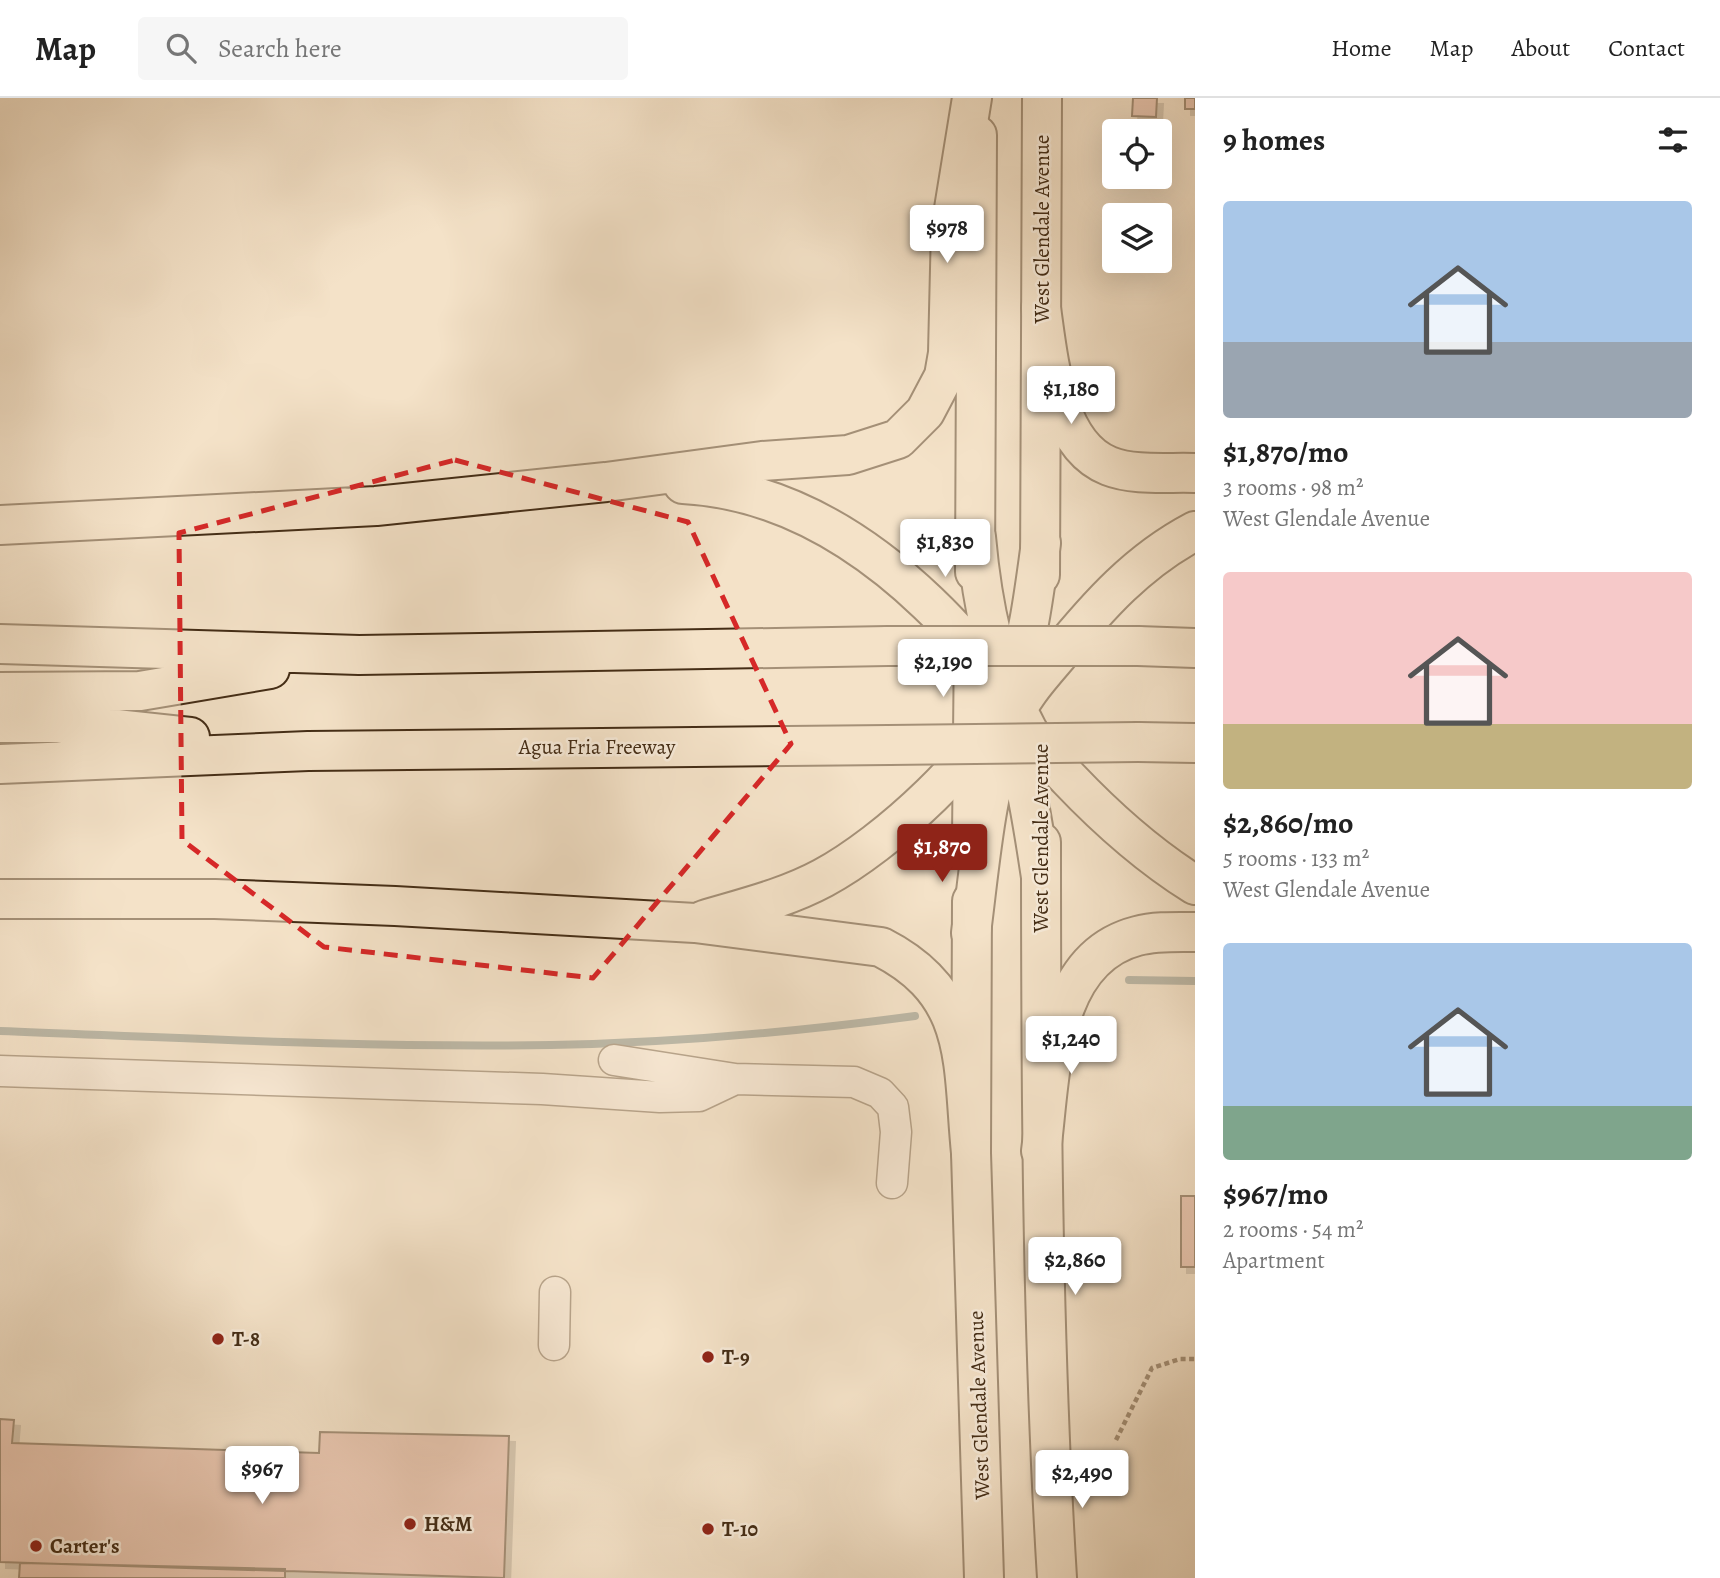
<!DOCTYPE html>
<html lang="en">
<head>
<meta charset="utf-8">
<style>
	:root { --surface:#fff; --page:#f6f6f6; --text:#222; --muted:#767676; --line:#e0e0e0; --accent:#8f2418 }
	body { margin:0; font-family:Alegreya,serif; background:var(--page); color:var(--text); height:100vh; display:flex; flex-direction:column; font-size:26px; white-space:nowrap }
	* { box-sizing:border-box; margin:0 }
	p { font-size:23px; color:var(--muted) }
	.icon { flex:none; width:38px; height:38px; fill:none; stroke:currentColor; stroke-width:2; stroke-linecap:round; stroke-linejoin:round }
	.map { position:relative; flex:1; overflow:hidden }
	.sheet { display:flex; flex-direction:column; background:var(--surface); width:525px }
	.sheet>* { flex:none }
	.fabs { position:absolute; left:1102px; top:21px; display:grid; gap:14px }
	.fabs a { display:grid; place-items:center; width:70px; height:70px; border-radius:7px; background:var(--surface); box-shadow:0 7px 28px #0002; font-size:35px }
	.price { position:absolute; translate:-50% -60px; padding:0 16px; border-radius:7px; background:#fff; color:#222; font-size:23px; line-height:46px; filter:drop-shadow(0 2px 4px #0008) }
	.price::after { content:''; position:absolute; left:50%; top:42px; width:21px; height:16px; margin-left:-10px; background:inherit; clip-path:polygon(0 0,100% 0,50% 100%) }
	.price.selected { background:var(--accent); color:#fff }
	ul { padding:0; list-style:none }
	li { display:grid; align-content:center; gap:14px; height:371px; padding:0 28px }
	li span { display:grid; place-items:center; height:217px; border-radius:7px; color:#555 }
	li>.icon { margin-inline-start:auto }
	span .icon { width:126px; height:126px; fill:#fffc; stroke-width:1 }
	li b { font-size:30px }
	h2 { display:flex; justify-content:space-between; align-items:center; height:84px; padding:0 28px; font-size:30px }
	header { display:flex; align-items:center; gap:42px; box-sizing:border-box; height:98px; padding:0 35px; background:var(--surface); border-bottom:2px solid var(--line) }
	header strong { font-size:33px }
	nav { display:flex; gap:38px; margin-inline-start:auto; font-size:24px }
	.search { width:490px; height:63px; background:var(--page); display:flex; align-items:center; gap:18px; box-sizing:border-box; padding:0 24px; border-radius:7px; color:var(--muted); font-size:26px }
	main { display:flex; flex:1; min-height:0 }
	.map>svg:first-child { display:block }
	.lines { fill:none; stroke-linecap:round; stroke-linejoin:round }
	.stream { stroke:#79837a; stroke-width:8 }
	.building { fill:#e1aa99; stroke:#442d16; stroke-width:2; filter:url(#shadow) }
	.minor-casing { stroke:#705a42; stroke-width:33 }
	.major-casing { stroke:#442d16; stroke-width:42 }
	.highway-casing { stroke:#442d16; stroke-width:42 }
	.path { stroke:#442d16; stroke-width:4.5; stroke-dasharray:5 3.5; stroke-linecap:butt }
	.minor { stroke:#f8ecdb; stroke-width:30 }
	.major { stroke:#f4e2c8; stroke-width:38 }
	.highway { stroke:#f4e2c8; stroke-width:38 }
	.highway-bridge-casing { stroke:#442d16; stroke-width:42; stroke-linecap:butt }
	.highway-bridge { stroke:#f4e2c8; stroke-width:38 }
	.marked { fill:none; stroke:#d62828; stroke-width:5; stroke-dasharray:14 9; stroke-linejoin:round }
	.poi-dot { fill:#8f2418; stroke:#f8ecdb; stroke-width:2.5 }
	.labels { text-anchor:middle; stroke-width:5; stroke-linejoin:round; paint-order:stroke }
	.street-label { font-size:21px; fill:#442d16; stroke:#f8ecdb }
	.poi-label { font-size:21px; font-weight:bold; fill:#442d16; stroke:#f8ecdb; text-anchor:start }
</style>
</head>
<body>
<header>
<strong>Map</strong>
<div class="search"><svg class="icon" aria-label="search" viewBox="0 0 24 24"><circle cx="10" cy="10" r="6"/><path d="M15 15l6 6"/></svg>Search here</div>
<nav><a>Home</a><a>Map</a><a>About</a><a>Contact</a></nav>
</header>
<main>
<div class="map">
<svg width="1195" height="1480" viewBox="0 0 1195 1480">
	<defs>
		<filter id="shadow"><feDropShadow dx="6" dy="6" stdDeviation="0" flood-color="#0004"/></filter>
	</defs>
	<rect width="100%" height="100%" fill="#f4e2c8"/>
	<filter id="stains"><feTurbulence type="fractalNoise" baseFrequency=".00286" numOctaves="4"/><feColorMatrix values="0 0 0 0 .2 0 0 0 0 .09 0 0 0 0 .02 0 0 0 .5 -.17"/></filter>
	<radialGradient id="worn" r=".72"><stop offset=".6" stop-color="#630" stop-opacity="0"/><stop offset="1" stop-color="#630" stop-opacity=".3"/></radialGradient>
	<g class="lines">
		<path class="stream" d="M1129,882L1195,883
			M0,933C183,940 367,950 551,947C672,945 795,934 915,918"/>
	</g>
	<path class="building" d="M1133,0H1157L1156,19L1132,18Z
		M1185,0H1195V11H1185Z
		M1181,1098H1195V1169H1181Z
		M0,1321L14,1322L12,1345L319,1355L320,1334L509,1338L504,1480L0,1464Z
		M20,1465L285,1471V1480H19Z"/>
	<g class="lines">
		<defs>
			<path id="minor" d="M614,962L735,981L854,984L880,995L893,1009L896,1034L892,1085
				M0,973L542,991L660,999L699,998L735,981
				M554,1247L555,1194"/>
			<path id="major" d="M975,474L977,37
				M1040,477L1042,0
				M972,740L974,537
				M1041,744C1041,989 1042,1235 1057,1480
				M972,803L971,1055L984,1480"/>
			<path id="highway" d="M1041,210C1048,258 1055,347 1109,368C1134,378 1168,374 1195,375
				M683,386C779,391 860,440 928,505C952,528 975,552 991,583C1021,644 1031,713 1041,779
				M0,427L376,408L606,384L762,363L848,357L898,341L925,314L944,278L948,255L951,129L972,0
				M976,439C982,506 995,573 1028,633C1039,651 1055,666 1069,681C1108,722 1147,757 1195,787
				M0,546L359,557L888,548
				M1138,548L1195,550
				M0,594L140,593L270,571
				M0,625H59L190,639
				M1138,644L1195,645
				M0,666L308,653L889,647
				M0,801H215L395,808L695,825L881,849C973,896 962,965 971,1055
				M704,822C744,810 786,800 823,780C885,747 986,656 1011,590C1029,543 1034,494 1041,445
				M971,835C980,766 985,691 1010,626C1020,600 1040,578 1058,557C1098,508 1138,463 1195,433
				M1041,1053C1051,980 1048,861 1137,838C1156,833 1176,834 1195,834"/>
		</defs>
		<use href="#minor" class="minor-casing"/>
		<use href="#major" class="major-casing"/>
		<use href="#highway" class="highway-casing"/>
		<path class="path" d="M1116,1342L1152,1270L1180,1261H1195"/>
		<use href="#minor" class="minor"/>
		<use href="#major" class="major"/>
		<use href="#highway" class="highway"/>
		<defs>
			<path id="highway-bridge" d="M888,548H1138
				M889,647L1138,644"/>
		</defs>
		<use href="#highway-bridge" class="highway-bridge-casing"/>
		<use href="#highway-bridge" class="highway-bridge"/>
	</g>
	<path d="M0 0H1195V1480H0ZM455,362L688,424L791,646L593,880L324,849L182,742L179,435Z" fill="#f4e2c8" fill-opacity=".55" fill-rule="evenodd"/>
	<path class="marked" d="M455,362L688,424L791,646L593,880L324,849L182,742L179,435Z"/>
	<g class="poi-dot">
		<circle cx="218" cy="1241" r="7"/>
		<circle cx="708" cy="1259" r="7"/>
		<circle cx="410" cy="1426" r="7"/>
		<circle cx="708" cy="1431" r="7"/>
		<circle cx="36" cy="1448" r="7"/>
	</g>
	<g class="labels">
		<g class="street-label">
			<text transform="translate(1042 131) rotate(-90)" y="7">West Glendale Avenue</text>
			<text x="597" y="656">Agua Fria Freeway</text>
			<text transform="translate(1041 740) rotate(-90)" y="7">West Glendale Avenue</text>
			<text transform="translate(979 1307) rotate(-92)" y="7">West Glendale Avenue</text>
		</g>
		<g class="poi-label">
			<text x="232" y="1248">T-8</text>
			<text x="722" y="1266">T-9</text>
			<text x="424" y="1433">H&amp;M</text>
			<text x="722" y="1438">T-10</text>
			<text x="50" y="1455">Carter's</text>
		</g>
	</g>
	<rect width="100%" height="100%" filter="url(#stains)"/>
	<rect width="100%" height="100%" fill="url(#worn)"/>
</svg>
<div class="fabs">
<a><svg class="icon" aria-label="locate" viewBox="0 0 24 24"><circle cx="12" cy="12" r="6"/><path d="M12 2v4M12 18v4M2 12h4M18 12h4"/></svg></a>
<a><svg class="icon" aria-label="layers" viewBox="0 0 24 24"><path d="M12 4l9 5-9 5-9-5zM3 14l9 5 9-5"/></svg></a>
</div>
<b class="price" style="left:947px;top:167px">$978</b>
<b class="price" style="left:1071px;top:328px">$1,180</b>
<b class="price" style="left:945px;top:481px">$1,830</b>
<b class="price" style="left:943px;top:601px">$2,190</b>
<b class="price selected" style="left:942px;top:786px">$1,870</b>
<b class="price" style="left:1071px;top:978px">$1,240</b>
<b class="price" style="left:1075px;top:1199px">$2,860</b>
<b class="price" style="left:262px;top:1408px">$967</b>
<b class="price" style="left:1082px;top:1412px">$2,490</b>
</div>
<section class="sheet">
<h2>9 homes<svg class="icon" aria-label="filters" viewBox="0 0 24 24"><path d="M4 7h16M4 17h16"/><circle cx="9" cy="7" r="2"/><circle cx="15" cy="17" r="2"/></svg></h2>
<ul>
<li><span style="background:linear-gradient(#a9c7e8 65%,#9aa5b1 0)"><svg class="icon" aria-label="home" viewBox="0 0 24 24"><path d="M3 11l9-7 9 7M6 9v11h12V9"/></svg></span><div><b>$1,870/mo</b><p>3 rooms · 98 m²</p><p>West Glendale Avenue</p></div></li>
<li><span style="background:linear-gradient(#f6c9c9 70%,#c2b280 0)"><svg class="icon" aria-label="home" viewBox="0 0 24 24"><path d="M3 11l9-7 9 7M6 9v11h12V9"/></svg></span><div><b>$2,860/mo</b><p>5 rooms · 133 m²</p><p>West Glendale Avenue</p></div></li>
<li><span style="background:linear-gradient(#a9c7e8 75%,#7fa58c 0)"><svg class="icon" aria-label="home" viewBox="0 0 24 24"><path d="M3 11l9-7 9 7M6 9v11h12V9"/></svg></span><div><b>$967/mo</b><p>2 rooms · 54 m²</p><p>Apartment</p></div></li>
</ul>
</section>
</main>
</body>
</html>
